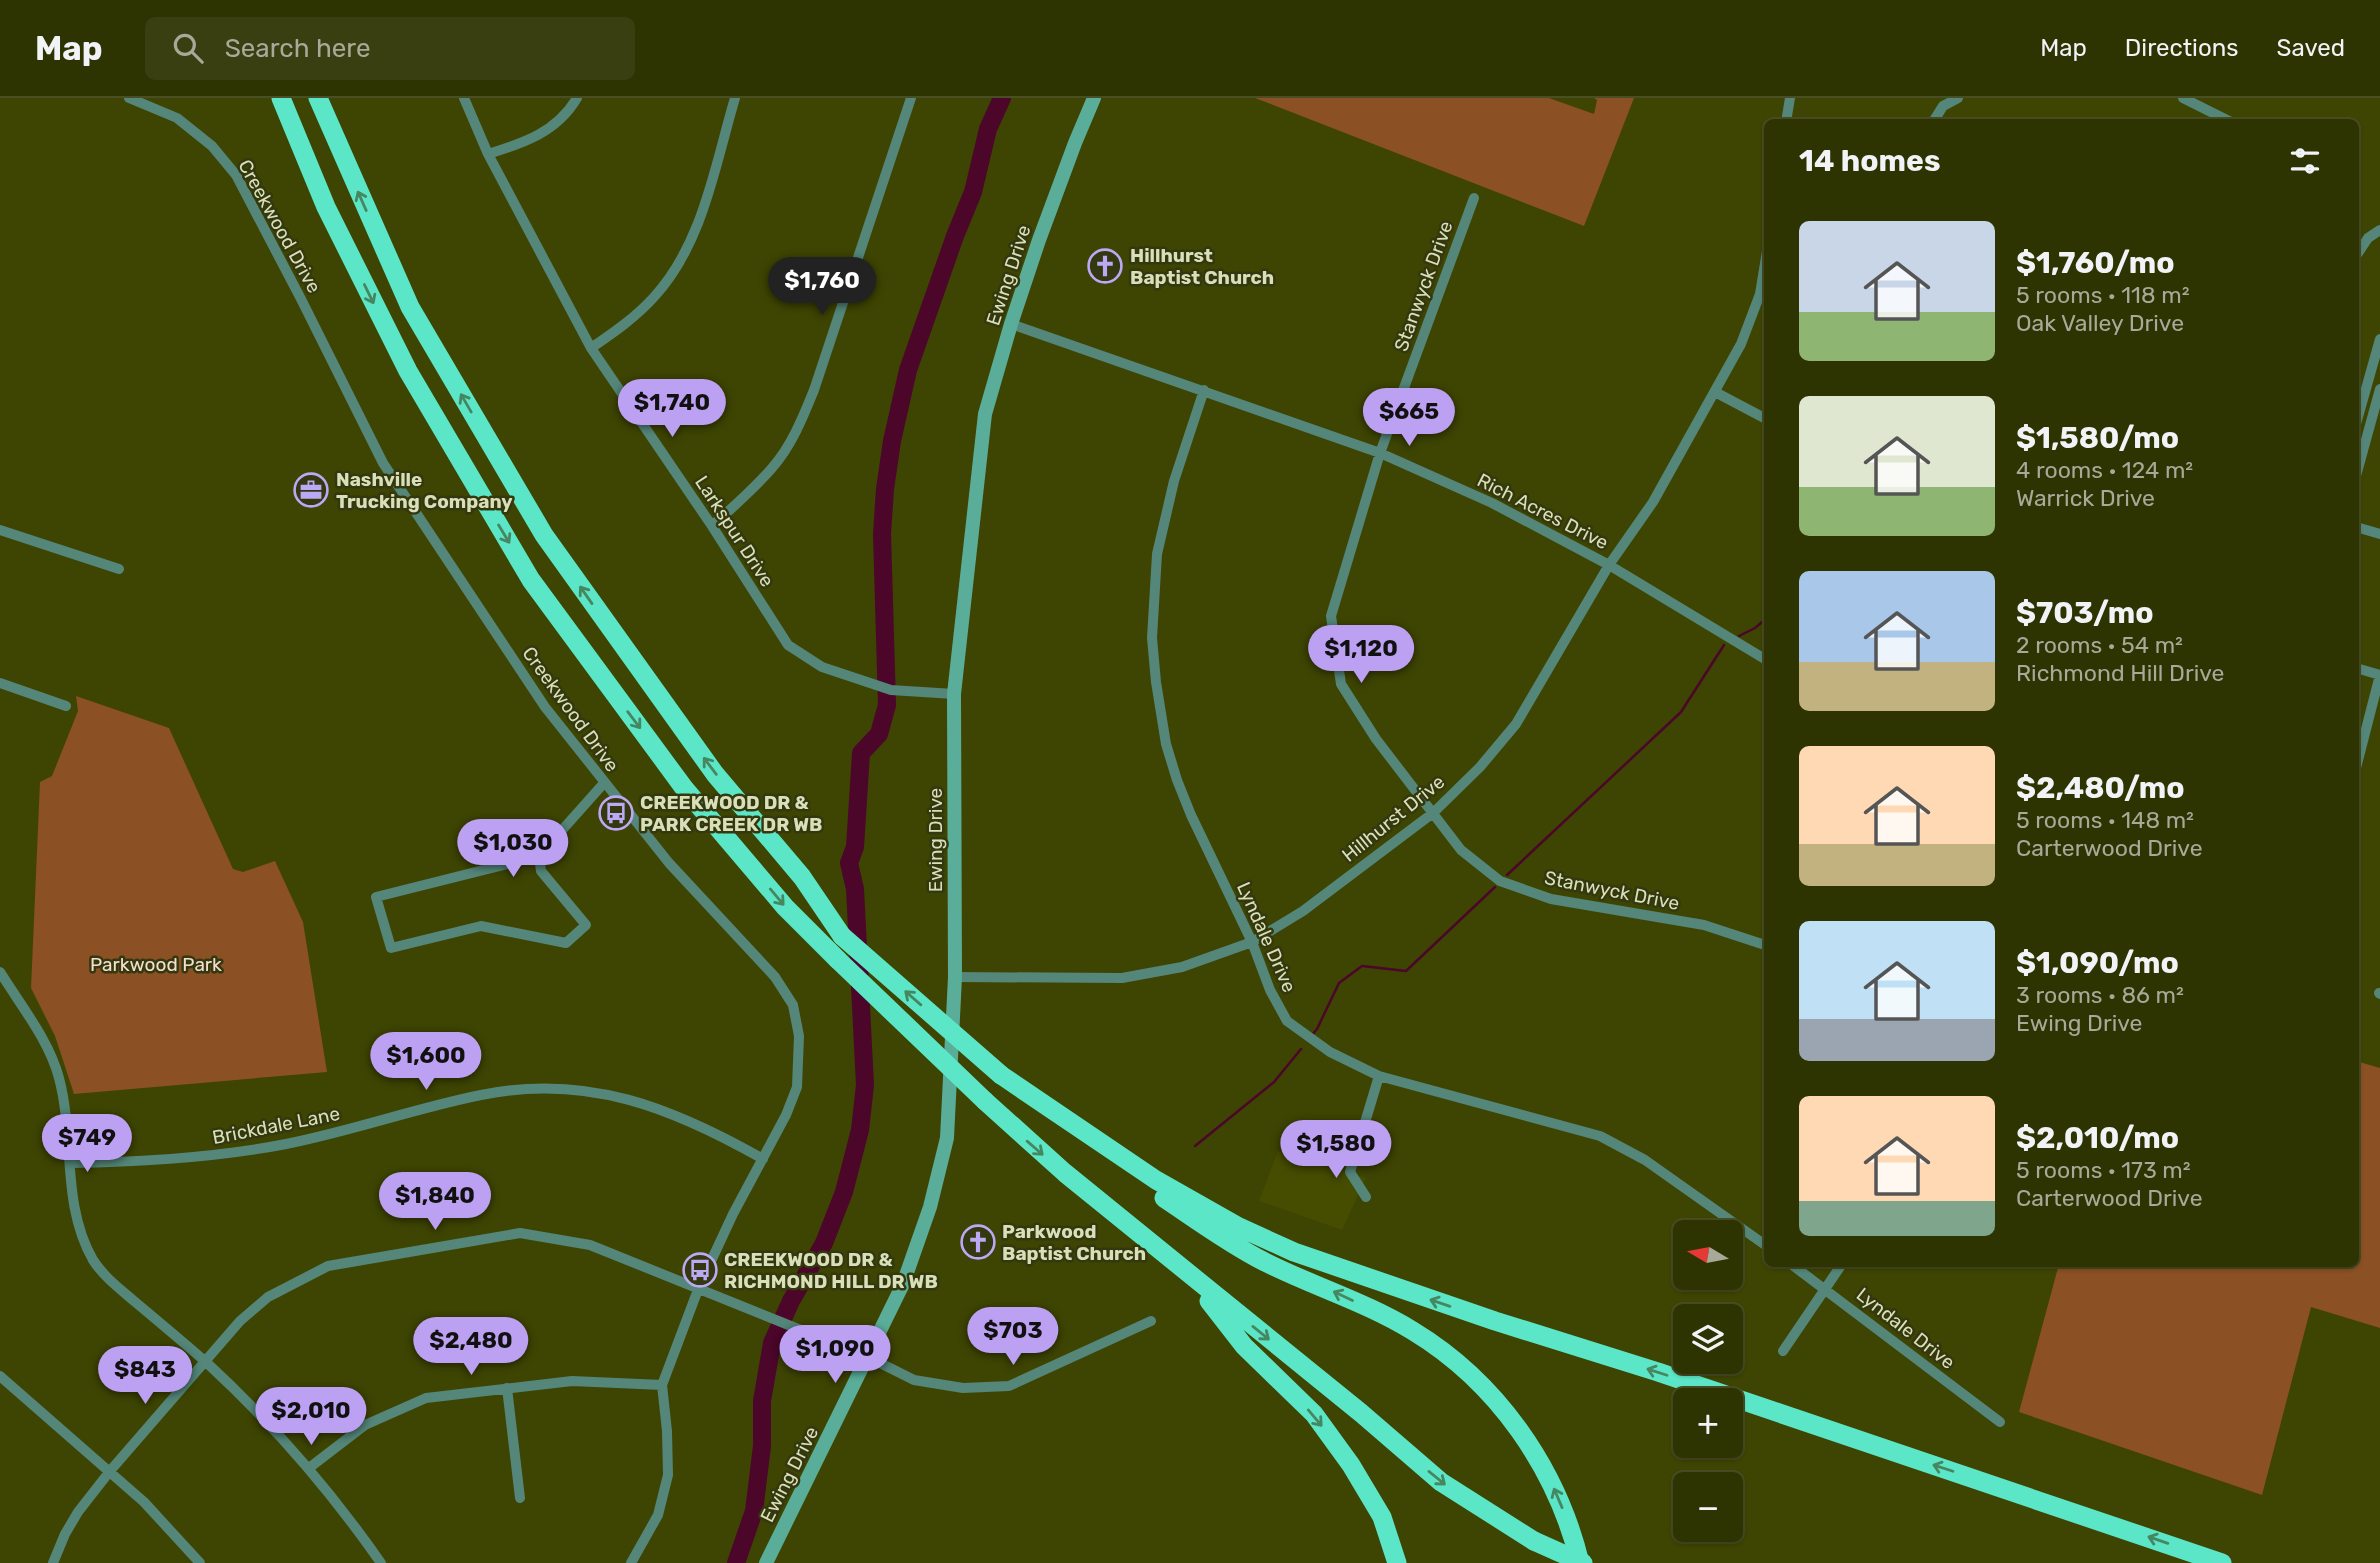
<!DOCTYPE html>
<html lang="en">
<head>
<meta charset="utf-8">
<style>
	:root { --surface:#2e3302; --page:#3a3f11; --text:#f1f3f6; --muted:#a7aa99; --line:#494e24; --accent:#bca0f2 }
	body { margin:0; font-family:Rubik,sans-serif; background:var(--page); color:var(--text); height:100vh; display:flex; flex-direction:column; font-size:26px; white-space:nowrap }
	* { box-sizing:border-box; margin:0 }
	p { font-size:23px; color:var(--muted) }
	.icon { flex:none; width:38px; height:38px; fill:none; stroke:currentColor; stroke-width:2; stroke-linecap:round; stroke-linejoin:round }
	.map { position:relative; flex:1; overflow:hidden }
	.sheet { position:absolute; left:1764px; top:21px; width:595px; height:1148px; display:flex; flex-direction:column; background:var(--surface); border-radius:10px; box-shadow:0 2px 5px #0004,0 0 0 2px var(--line) }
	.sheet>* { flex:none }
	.needle { width:46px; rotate:280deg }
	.buttons { position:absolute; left:1673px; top:1122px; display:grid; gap:14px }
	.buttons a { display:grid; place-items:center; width:70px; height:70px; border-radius:10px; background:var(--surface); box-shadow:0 2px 5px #0004,0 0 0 2px var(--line); font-size:35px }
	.price { position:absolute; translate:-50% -60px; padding:0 16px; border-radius:24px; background:var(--accent); color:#111; font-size:23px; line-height:46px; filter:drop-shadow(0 2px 4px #0008) }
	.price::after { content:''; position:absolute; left:50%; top:42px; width:21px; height:16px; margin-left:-10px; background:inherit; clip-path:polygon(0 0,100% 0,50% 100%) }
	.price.active { background:#222; color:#fff }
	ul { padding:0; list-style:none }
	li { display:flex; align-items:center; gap:21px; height:175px; padding:0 35px }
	li span { display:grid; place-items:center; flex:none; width:196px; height:140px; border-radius:10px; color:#555 }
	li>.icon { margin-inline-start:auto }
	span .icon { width:84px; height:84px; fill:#fffc; stroke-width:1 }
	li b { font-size:30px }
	h2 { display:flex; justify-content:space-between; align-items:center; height:84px; padding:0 35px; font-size:30px }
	header { display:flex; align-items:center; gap:42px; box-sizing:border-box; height:98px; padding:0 35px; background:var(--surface); border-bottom:2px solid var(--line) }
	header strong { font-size:33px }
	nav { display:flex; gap:38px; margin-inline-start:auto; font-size:24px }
	.search { width:490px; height:63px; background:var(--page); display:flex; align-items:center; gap:18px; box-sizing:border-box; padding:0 24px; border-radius:10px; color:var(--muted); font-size:26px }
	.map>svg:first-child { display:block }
	.built { fill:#464c00 }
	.green { fill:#8b5023 }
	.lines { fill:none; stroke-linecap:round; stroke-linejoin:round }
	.stream { stroke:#4b062a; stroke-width:2.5 }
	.river { stroke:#4b062a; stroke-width:18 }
	.minor { stroke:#548679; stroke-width:10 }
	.secondary { stroke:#5aae99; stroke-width:14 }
	.motorway { stroke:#5be7c7; stroke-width:19 }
	.motorway-bridge { stroke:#5be7c7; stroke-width:19 }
	.oneway { stroke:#468762 }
	.labels { text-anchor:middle; stroke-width:5; stroke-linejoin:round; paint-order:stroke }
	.street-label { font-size:19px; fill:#d9dfb9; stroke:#34380f }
	.poi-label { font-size:19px; font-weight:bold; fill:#d9dfb9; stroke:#34380f; text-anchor:start }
	.park-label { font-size:19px; fill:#f5ded0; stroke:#34380f }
</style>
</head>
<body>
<header>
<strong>Map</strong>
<div class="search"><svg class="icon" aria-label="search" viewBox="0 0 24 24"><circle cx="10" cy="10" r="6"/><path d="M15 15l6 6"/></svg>Search here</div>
<nav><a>Map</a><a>Directions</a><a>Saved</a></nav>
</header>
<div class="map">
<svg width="2380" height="1465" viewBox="0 0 2380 1465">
	<rect width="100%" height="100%" fill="#3e4402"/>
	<path class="built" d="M1278,1053L1366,1080L1342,1132L1259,1103Z"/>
	<path class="green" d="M1255,0H1549L1594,16L1597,2L1594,0H1634L1584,128Z
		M76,598L169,630L233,771L243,774L275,763L303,824L327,974L74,996L55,938L31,890L40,684L52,678L78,613Z
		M2356,963L2380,970V1230L2311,1209L2262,1397L2019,1314L2059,1166H2356Z"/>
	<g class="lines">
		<path class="stream" d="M1739,538L1755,530L1768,519
			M1507,777L1681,614L1724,547
			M1311,938L1317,931L1339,885L1362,868L1406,873L1495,789
			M1195,1048L1274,984L1301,951"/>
		<path class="river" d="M736,1465L754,1413L762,1348V1303L772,1245L791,1203L824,1145L844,1094L860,1032L865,987L855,791L849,765L855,749L861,655L879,636L887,607L882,436L885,391L892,343L908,272L955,138L973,94L988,31L1002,0"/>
		<path class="minor" d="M129,0L177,20L212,48L236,77L301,201L383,365L545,609L669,765L775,879L793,907L799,938L797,989L786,1017L733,1116L699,1189L662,1287L667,1333L668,1377L658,1417L631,1465
			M464,0L488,56L591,250L712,428L788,547L822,569L891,592L954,596
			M2183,0L2231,24
			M1786,24L1790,0
			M1933,24L1943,8L1958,0
			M488,56C524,45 557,34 577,0
			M1474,100L1380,355L1331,518L1341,586L1376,641L1461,752L1500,783L1551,801L1704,827L1768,848
			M2356,158L2368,140L2380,132
			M1011,226L1380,355L1492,405L1609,467L1768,563
			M591,250C613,235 635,220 654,199C703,146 715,67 735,0
			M1204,292L1174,383L1157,456L1152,540L1156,584L1166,646L1177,682L1191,717L1252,844L1270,892L1287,923L1330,954L1379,978L1600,1038L1645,1062L1768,1149
			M1715,294L1768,322
			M2356,326L2380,241
			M2356,378L2380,291
			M712,428C733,409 754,391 772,370C792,347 803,319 814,292L911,0
			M2356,429L2380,436
			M0,432L119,471
			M2356,570L2380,577L2356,670
			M0,585L66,608
			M539,758L541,773L586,827L566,845L481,828L391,850L376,799L539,758L604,685
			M0,874C21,908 49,942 59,980C75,1040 61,1106 93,1162C103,1178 120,1191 134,1203C158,1223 183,1244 207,1265C272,1325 330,1392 381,1465
			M955,879L1122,880L1182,869L1252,844L1303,813L1433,715L1480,669L1516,626L1609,467L1653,404L1741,246L1760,196L1768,147
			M2379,895L2380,896
			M71,1065C143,1064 214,1060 286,1046C352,1033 416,1010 481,997C587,975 673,1010 763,1061
			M1366,1099L1350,1074L1379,978
			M1791,1166L2000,1324
			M1783,1253L1842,1166
			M0,1278L144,1404L200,1465
			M507,1290L520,1400
			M309,1370L365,1327L426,1300L572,1283L662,1287
			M53,1465L65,1436L78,1414L110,1373L240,1223L268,1199L328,1168L520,1135L590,1147L868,1259L914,1282L963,1290L1009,1288L1151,1223"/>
		<path class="secondary" d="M766,1465L903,1186L930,1109L947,1040L955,879L954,596L985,316L1011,226L1039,142L1075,45L1094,0"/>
		<path class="motorway" d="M281,0L326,109L408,273L531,482L684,690L785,809L838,862
			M318,0L410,209L544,437L715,676L802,779L842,838
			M1001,977L1156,1082L1239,1129L1294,1154L1495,1223L1658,1274L2222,1465
			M985,1003L1065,1075L1361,1315L1441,1384L1534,1443
			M1164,1100C1197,1122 1228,1145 1263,1163C1312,1188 1366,1204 1413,1233C1497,1284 1557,1370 1580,1465
			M1209,1203L1244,1248L1314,1316L1351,1367L1382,1419L1397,1465"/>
		<path class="motorway-bridge" d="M842,838L1001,977
			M838,862L985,1003
			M1534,1443L1583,1465"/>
	</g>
	<defs><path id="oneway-shaft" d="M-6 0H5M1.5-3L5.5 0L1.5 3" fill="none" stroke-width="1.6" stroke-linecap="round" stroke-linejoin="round" transform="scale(1.75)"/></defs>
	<g class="oneway">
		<use href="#oneway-shaft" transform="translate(362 103) rotate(-114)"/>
		<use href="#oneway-shaft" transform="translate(369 196) rotate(64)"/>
		<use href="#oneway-shaft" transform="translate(466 305) rotate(-120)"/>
		<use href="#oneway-shaft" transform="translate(504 436) rotate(59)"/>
		<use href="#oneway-shaft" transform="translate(586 497) rotate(-125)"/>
		<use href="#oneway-shaft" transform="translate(634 622) rotate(53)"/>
		<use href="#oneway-shaft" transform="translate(710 668) rotate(-127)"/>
		<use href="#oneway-shaft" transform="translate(777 799) rotate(50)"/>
		<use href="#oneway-shaft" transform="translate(913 900) rotate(-139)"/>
		<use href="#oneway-shaft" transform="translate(1035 1050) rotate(41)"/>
		<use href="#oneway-shaft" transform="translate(1343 1198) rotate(-155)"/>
		<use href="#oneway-shaft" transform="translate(1440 1205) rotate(-161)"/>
		<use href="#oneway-shaft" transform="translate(1261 1235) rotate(39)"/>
		<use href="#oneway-shaft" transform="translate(1657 1274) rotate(-162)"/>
		<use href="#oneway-shaft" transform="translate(1315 1320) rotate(50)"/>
		<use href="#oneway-shaft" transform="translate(1943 1370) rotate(-162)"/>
		<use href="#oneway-shaft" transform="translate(1437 1380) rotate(39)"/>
		<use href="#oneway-shaft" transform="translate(1558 1400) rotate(-113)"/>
		<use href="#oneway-shaft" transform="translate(2158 1442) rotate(-161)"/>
	</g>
	<defs>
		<symbol id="church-ring" viewBox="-11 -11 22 22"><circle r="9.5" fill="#34380f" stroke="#bca9f5" stroke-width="1.5"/><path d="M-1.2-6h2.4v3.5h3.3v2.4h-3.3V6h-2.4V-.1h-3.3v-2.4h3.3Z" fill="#bca9f5"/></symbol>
		<symbol id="office-ring" viewBox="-11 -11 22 22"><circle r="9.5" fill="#34380f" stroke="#bca9f5" stroke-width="1.5"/><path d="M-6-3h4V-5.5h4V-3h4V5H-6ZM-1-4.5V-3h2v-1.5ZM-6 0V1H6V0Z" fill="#bca9f5"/></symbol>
		<symbol id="bus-ring" viewBox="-11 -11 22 22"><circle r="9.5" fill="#34380f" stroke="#bca9f5" stroke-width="1.5"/><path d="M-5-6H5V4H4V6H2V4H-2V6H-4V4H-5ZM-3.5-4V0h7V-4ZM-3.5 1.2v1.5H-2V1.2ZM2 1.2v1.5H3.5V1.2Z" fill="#bca9f5"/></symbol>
	</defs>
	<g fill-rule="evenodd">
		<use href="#church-ring" x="1086" y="149" width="38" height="38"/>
		<use href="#office-ring" x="292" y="373" width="38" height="38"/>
		<use href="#bus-ring" x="597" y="696" width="38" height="38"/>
		<use href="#church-ring" x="959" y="1125" width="38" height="38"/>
		<use href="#bus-ring" x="681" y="1153" width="38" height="38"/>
	</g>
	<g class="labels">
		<g class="street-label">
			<text transform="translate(280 128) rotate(61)" y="7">Creekwood Drive</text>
			<text transform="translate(1008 177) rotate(-72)" y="7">Ewing Drive</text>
			<text transform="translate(1423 188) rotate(-70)" y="7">Stanwyck Drive</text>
			<text transform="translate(1543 413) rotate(27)" y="7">Rich Acres Drive</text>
			<text transform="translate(735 433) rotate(57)" y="7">Larkspur Drive</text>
			<text transform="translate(571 611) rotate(54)" y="7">Creekwood Drive</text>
			<text transform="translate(1393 720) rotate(-39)" y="7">Hillhurst Drive</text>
			<text transform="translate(935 742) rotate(-90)" y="7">Ewing Drive</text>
			<text transform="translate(1612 792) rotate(11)" y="7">Stanwyck Drive</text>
			<text transform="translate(1267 839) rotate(66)" y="7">Lyndale Drive</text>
			<text transform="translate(276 1027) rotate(-11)" y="7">Brickdale Lane</text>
			<text transform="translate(1906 1230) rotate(38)" y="7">Lyndale Drive</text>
			<text transform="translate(789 1376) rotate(-63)" y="7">Ewing Drive</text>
		</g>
		<g class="poi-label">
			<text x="1130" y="164">Hillhurst<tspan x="1130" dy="22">Baptist Church</tspan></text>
			<text x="336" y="388">Nashville<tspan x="336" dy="22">Trucking Company</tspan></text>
			<text x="640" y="711">CREEKWOOD DR &amp;<tspan x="640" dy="22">PARK CREEK DR WB</tspan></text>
			<text x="1002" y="1140">Parkwood<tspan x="1002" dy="22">Baptist Church</tspan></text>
			<text x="724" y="1168">CREEKWOOD DR &amp;<tspan x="724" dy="22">RICHMOND HILL DR WB</tspan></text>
		</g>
		<g class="park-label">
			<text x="156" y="873">Parkwood Park</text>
		</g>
	</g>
</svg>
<div class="buttons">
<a><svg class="needle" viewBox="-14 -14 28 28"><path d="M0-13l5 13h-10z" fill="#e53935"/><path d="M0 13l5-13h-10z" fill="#a7aa99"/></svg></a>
<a><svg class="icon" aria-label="layers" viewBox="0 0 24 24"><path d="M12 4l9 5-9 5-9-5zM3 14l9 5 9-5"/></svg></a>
<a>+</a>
<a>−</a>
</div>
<b class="price active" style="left:822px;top:219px">$1,760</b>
<b class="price" style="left:672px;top:341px">$1,740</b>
<b class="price" style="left:1409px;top:350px">$665</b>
<b class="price" style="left:1361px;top:587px">$1,120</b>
<b class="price" style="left:513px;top:781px">$1,030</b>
<b class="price" style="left:426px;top:994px">$1,600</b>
<b class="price" style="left:87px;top:1076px">$749</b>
<b class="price" style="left:1336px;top:1082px">$1,580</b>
<b class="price" style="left:435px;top:1134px">$1,840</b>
<b class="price" style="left:1013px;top:1269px">$703</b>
<b class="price" style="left:471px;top:1279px">$2,480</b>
<b class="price" style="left:835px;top:1287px">$1,090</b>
<b class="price" style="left:145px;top:1308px">$843</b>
<b class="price" style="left:311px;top:1349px">$2,010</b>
<section class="sheet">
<h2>14 homes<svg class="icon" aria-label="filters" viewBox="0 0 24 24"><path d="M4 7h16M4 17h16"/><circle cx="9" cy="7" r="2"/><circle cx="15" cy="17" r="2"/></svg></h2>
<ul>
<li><span style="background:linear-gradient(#c9d6e8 65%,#8fb573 0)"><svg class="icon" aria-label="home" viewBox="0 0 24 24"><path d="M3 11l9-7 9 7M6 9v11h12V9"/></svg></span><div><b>$1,760/mo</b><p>5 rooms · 118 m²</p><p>Oak Valley Drive</p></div></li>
<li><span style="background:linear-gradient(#dfe7d0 65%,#8fb573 0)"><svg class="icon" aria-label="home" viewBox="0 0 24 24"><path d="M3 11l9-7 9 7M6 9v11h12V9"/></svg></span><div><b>$1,580/mo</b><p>4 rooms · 124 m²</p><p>Warrick Drive</p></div></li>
<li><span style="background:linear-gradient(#a9c7e8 65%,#c2b280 0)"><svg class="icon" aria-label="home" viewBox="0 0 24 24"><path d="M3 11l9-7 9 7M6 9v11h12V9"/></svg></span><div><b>$703/mo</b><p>2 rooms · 54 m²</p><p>Richmond Hill Drive</p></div></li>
<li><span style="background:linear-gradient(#ffd9b3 70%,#c2b280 0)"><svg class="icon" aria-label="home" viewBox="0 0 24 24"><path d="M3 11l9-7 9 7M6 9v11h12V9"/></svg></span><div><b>$2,480/mo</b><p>5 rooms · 148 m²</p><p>Carterwood Drive</p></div></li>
<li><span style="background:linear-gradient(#bfe0f5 70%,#9aa5b1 0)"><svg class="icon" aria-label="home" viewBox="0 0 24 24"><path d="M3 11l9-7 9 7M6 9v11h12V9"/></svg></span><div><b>$1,090/mo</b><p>3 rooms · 86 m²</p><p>Ewing Drive</p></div></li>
<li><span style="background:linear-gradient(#ffd9b3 75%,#7fa58c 0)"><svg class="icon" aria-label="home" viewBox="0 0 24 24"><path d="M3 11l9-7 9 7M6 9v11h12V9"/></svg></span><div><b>$2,010/mo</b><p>5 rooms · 173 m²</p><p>Carterwood Drive</p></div></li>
</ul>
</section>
</div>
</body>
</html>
